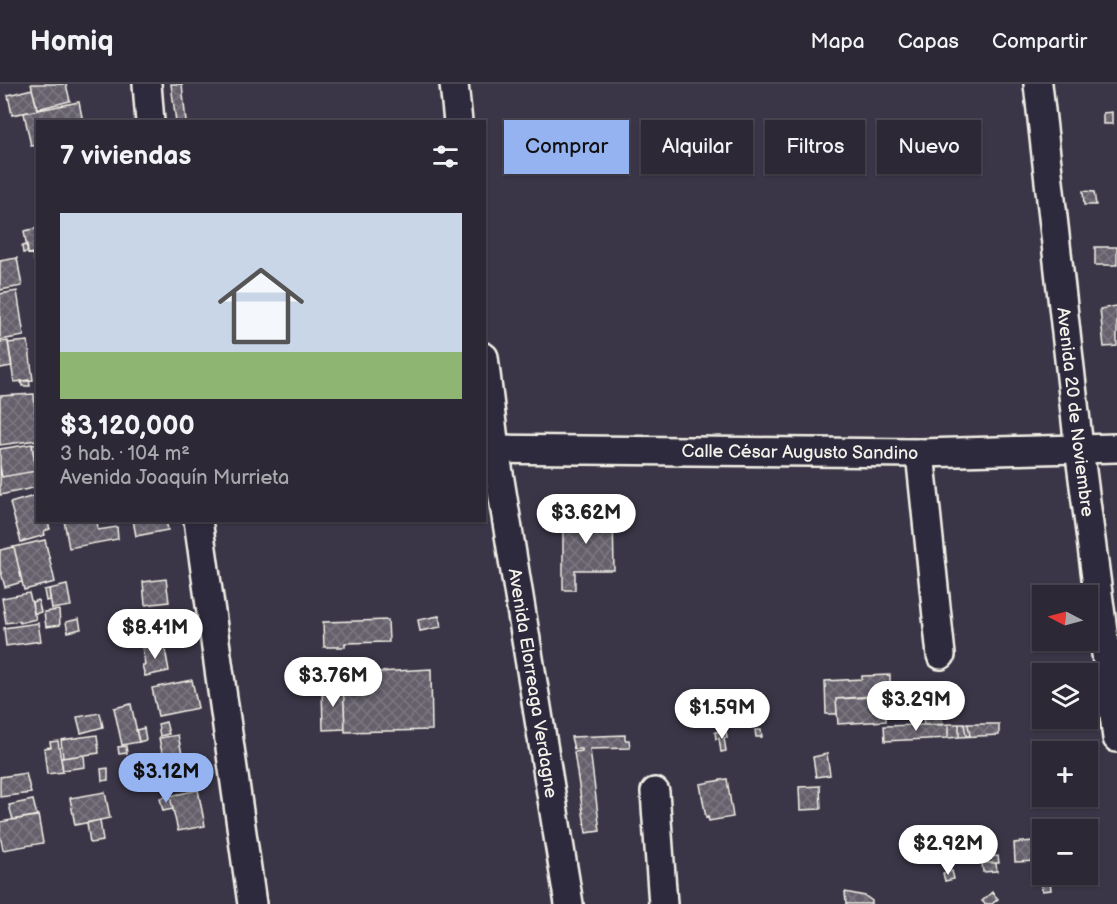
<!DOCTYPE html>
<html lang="es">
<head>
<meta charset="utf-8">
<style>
	:root { --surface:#2c2835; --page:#34303d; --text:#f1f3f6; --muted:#a6a6ad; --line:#484450; --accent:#95b2f1 }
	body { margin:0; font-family:"Balsamiq Sans",sans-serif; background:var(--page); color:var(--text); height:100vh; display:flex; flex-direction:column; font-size:22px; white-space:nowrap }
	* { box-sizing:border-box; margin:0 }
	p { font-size:20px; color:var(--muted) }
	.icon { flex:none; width:33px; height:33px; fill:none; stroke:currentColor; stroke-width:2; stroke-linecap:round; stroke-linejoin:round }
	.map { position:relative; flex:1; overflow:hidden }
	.drawer { position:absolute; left:36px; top:36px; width:450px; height:402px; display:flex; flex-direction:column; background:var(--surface); border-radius:0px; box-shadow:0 2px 4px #0004,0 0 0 2px var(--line) }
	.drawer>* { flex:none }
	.banner { position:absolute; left:504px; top:36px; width:522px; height:54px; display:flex; gap:12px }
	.needle { width:39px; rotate:276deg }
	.tools { position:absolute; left:1032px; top:501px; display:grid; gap:12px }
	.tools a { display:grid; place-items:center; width:66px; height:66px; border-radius:0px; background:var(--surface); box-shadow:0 2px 4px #0004,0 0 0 2px var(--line); font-size:30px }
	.price { position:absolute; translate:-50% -51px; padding:0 14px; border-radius:21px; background:#fff; color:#222; font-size:20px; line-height:39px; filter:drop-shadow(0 2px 3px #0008) }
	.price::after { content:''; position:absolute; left:50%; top:36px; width:18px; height:14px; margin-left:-9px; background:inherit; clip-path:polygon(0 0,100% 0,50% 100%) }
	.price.current { background:var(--accent); color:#111 }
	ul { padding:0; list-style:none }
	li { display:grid; align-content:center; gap:12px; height:318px; padding:0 24px }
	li+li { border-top:2px solid var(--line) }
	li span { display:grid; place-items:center; height:186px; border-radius:0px; color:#555 }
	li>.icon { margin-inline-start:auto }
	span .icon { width:108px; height:108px; fill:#fffc; stroke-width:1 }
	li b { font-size:26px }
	h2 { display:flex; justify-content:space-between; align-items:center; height:72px; padding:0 24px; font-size:26px }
	.chip { padding:0 21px; border-radius:0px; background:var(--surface); box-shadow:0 2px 4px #0004,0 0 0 2px var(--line); font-size:21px; line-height:54px }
	.chip.current { background:var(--accent); color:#111 }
	header { display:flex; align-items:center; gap:36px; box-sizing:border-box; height:84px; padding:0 30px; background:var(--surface); border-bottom:2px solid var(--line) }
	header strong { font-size:28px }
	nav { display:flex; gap:33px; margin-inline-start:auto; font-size:21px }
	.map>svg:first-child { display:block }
	.building { fill:url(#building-cross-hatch); stroke:#f4f1e8; stroke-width:1.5 }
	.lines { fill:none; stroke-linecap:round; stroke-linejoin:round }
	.street-casing { stroke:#f4f1e8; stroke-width:32 }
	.street { stroke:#2f2a3d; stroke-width:27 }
	.labels { text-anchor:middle; stroke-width:4.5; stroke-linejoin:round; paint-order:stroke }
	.street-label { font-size:18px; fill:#f4f1e8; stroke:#2f2a3d }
</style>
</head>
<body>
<header>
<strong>Homiq</strong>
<nav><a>Mapa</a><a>Capas</a><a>Compartir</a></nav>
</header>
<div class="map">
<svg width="1117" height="820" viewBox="0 0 1117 820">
	<defs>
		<pattern id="building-cross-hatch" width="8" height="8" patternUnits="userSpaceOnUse" patternTransform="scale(1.5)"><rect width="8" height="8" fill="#65616c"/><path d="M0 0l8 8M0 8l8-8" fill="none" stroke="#7c7881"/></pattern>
	</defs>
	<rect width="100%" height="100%" fill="#3b3647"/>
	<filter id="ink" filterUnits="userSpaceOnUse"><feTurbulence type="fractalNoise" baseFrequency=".0167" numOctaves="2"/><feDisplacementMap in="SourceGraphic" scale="12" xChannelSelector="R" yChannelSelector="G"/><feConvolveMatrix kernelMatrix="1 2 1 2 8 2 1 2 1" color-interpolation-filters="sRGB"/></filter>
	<g filter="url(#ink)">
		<path class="building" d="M31,0H66L70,17L37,25Z
			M171,0H182L186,38H176Z
			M32,5L38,26L12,31L8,11Z
			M79,18L83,38H38V61L31,62L24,29Z
			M1112,28V40H1103V29Z
			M1083,107L1094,108L1096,121H1084Z
			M38,144V168L28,170L24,147Z
			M27,161L28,168L23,169L22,162Z
			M1095,163H1117V181H1095Z
			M38,168V189L32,169Z
			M17,174L22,202L0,206V177Z
			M17,207L24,252L0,256V210Z
			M1117,222V262L1104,263L1100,225Z
			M8,257L12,282L0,284V258Z
			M28,257L33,296L14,298L8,259Z
			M29,296L30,302H22L21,297Z
			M34,310L37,356L0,361V312Z
			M32,360L36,387L2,393L0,381V365Z
			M38,360V403L0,411V381L2,393L36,387L32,361Z
			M37,411L38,436H47L50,445L44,447L45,451L21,458L10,419Z
			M563,426H582L583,431H613L614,486H575V506H563Z
			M64,436H97L98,446L117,443L118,455L69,464Z
			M133,436H166L168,446L136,452Z
			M45,456L55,498L24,506L14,463Z
			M14,463L22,498L5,503L0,485V466Z
			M166,495L169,518L145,521L143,498Z
			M67,501L71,522L52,525L49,505Z
			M44,506L49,505L50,516L46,517Z
			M29,509L36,535L20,539L19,537L6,539L2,514Z
			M38,516L41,528L34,530L32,518Z
			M59,526L60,541L46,543L44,528Z
			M439,532L441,543L420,547L418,536Z
			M79,535L81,545L68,548L66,538Z
			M388,536L389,558L345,559V563H324L323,538Z
			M38,539L41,557L6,562L4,544Z
			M144,551H151V556L161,555L162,560L145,563Z
			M164,559L169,587L145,592L142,581H145L142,563Z
			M431,585L432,646L345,648L343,590Z
			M890,591V612L836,615L837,630H826L825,597L862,595V592Z
			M192,596L198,624L158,632L152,604Z
			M343,601L345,645L323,646L322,603Z
			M885,611L886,637L838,640L836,615Z
			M131,620L139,658L122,661L114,624Z
			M100,629L103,643L81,649L77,633Z
			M942,634L943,641H924L923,635Z
			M166,638L169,650L160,652L158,640Z
			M948,640H959V653L948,654Z
			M948,640V654L885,657L884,642Z
			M959,640H964L966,652H970L968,640H999V651L959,653Z
			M964,640H968L970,652H966Z
			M144,644L146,656L139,658L136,646Z
			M755,646H761L762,653H756Z
			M726,647L727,654H724L726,667L721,668L719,654L716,655L715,648Z
			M97,651L99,669L63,674L61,656Z
			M178,651L188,699L169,702L159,654Z
			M625,651V656H629L630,664L590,665L600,747L586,749L574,668L582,667V665H574L571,653Z
			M58,657L63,688L47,690L44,664L51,663L50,658Z
			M126,662L127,669L119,670L118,663Z
			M827,670L830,691L816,693L813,673Z
			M84,671L85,683L63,686L61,674Z
			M108,684V696L102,697L101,685Z
			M26,689L31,709L0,713V693Z
			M727,695L733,733L709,737L708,733L706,734L700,700Z
			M820,702L821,725L800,726L799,703Z
			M198,706L205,742L178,747L170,712Z
			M105,708L110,734L75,741L70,714Z
			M170,712L173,725L163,727L160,714Z
			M33,716L37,732L13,736L9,721Z
			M38,731L43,759L3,766L0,751V738Z
			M100,736L103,757L90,759L87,739Z
			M1042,756V790H1049L1051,806L1042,807L1039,777L1015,778L1014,759Z
			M998,772L999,779H988V773Z
			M982,779H996L997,787L983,788Z
			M952,787L954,795L945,797L943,789Z
			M845,808L865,812L872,817V820H846Z
			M992,808L998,815L992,820H985L982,817Z"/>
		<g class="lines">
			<defs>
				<g id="street">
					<path d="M147,0L150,38"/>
					<path d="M454,0L458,38"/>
					<path id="s1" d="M1038,0L1079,364L1117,654"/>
					<path id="s2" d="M484,273L495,365L569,820"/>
					<path id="s3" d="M484,365L920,369L1117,364"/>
					<path d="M920,369L941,571"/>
					<path d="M198,436L252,820"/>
					<path d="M655,708L663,820"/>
				</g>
			</defs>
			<use href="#street" class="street-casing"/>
			<use href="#street" class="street"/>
		</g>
	</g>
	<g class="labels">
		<g class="street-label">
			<text dy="6" stroke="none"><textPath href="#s1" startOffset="330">Avenida 20 de Noviembre</textPath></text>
			<text dy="6" stroke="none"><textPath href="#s3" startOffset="316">Calle César Augusto Sandino</textPath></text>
			<text dy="6" stroke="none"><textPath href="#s2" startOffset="330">Avenida Elorreaga Verdagne</textPath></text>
		</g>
	</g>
</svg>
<div class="tools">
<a><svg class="needle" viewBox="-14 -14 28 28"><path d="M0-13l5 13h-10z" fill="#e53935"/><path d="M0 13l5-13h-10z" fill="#a6a6ad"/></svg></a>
<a><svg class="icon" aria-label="layers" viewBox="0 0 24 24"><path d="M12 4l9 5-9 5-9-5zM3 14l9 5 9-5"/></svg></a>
<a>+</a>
<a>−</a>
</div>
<b class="price" style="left:586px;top:461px">$3.62M</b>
<b class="price" style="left:155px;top:576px">$8.41M</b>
<b class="price" style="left:333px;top:624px">$3.76M</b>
<b class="price" style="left:916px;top:648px">$3.29M</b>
<b class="price" style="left:722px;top:656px">$1.59M</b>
<b class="price current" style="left:166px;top:720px">$3.12M</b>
<b class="price" style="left:948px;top:792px">$2.92M</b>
<div class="banner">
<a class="chip current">Comprar</a>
<a class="chip">Alquilar</a>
<a class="chip">Filtros</a>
<a class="chip">Nuevo</a>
</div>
<section class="drawer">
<h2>7 viviendas<svg class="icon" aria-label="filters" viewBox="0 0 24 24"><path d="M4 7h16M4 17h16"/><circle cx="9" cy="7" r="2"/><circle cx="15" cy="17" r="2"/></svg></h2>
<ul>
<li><span style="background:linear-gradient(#c9d6e8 75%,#8fb573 0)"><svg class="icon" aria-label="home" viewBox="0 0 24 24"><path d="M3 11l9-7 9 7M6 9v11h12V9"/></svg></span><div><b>$3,120,000</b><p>3 hab. · 104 m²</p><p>Avenida Joaquín Murrieta</p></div></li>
</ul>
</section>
</div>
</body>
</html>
